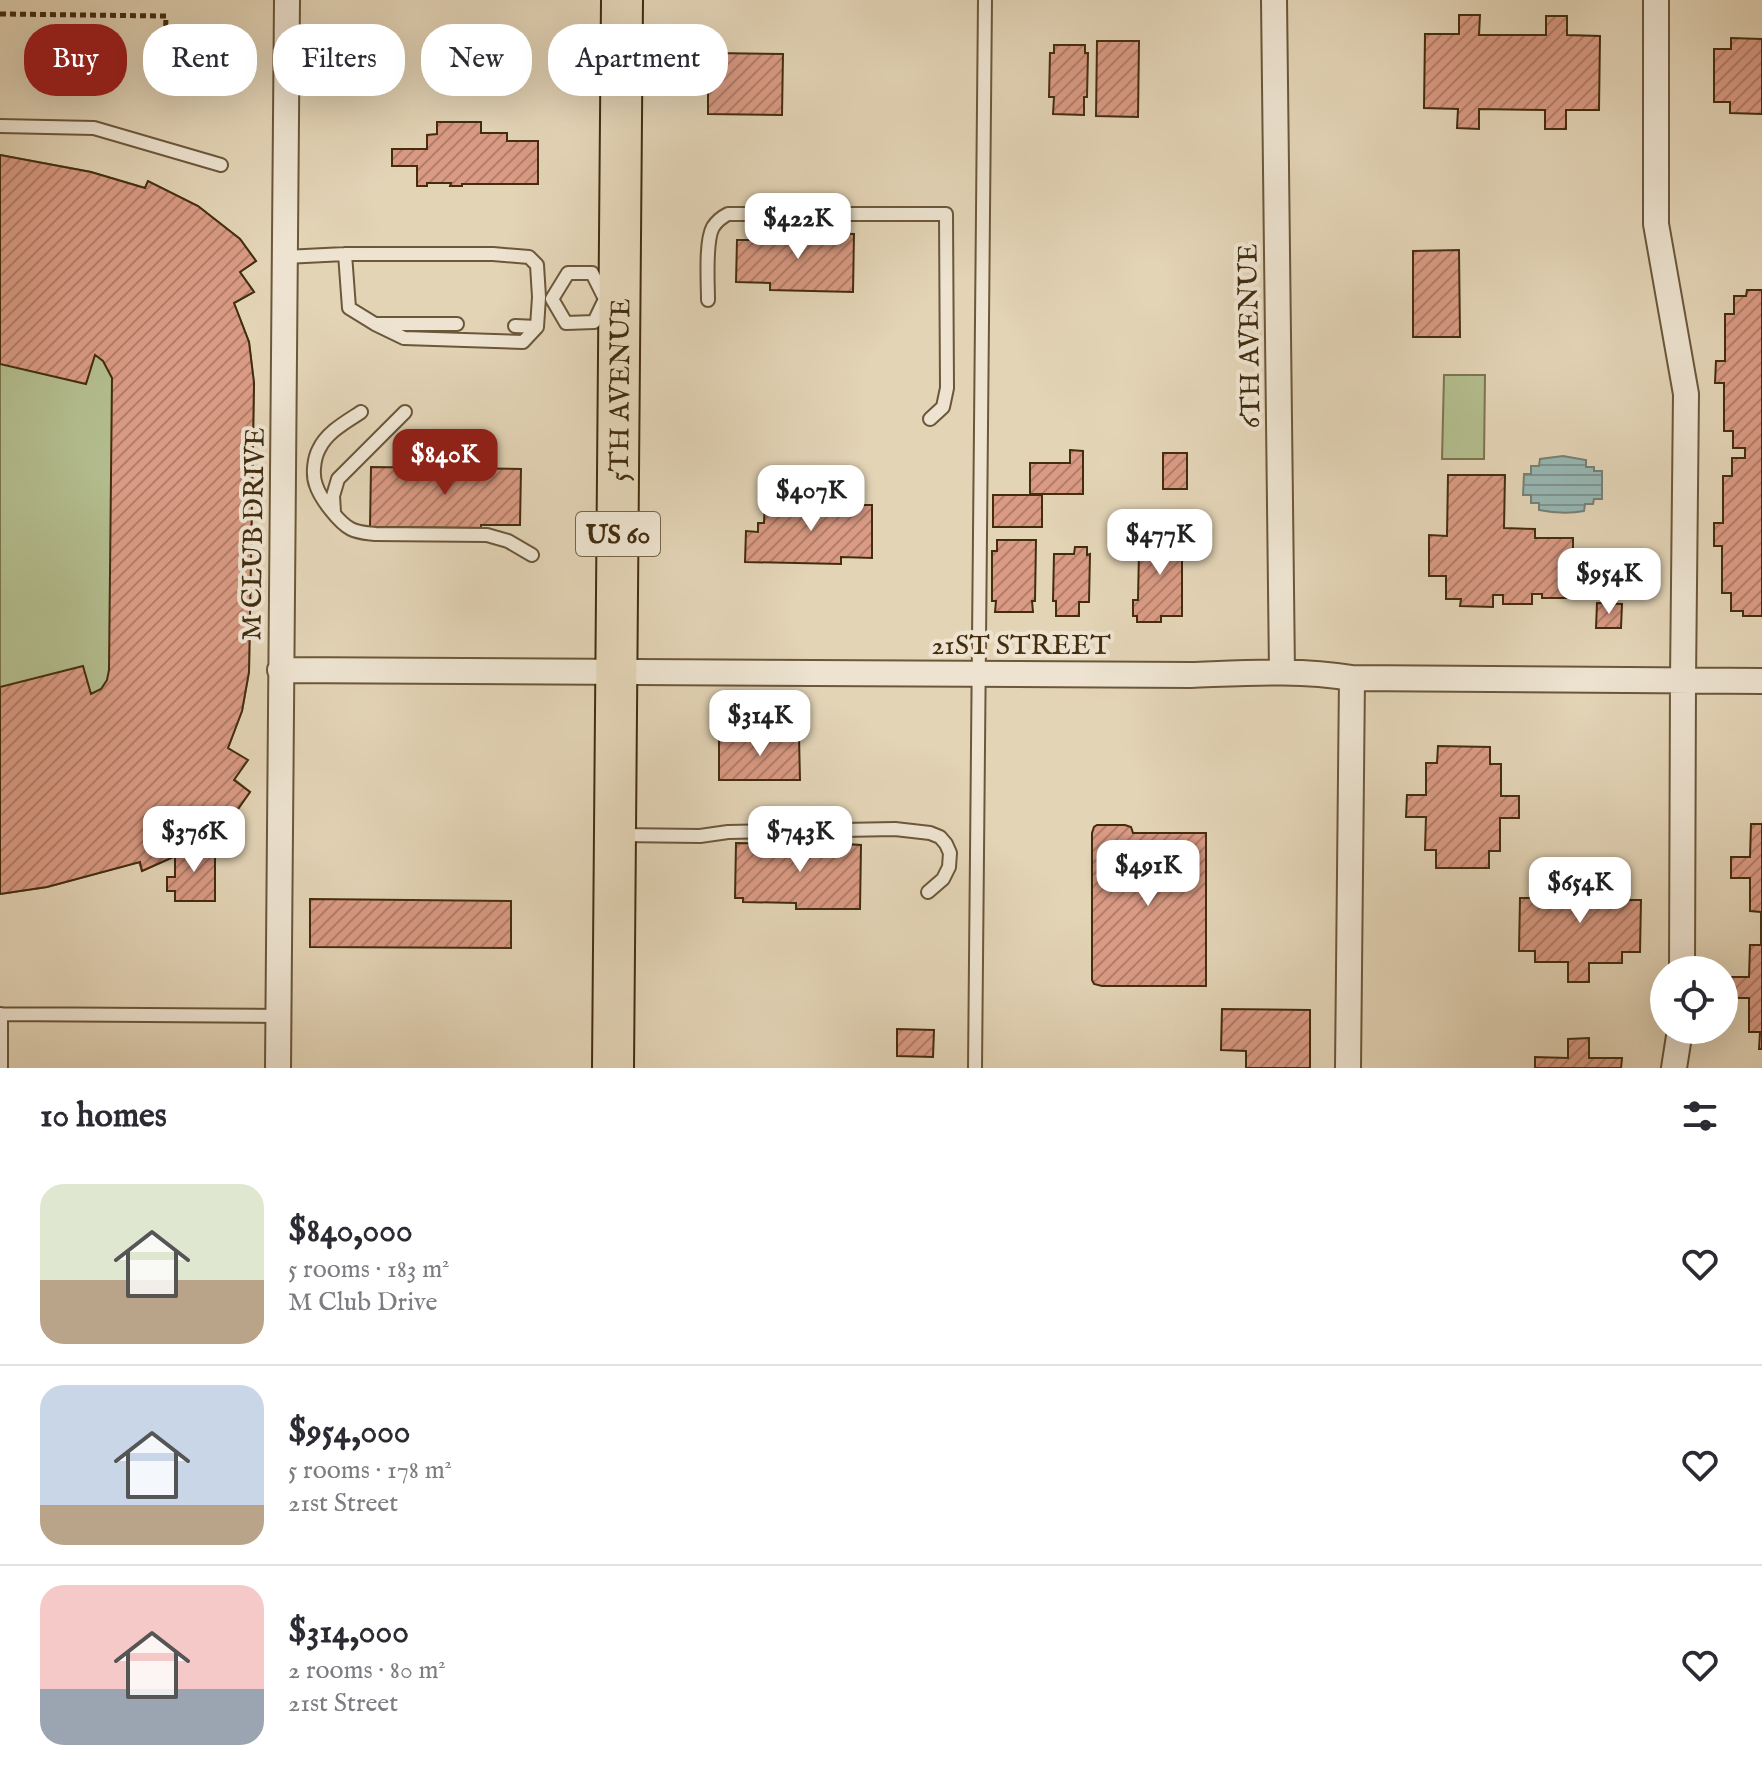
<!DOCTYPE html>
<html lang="en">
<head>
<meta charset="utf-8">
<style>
	:root { --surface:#fff; --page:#f7f7f7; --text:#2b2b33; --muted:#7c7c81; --line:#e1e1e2; --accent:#8f2418 }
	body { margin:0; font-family:"IM FELL English",serif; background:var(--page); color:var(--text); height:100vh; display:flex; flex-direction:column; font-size:30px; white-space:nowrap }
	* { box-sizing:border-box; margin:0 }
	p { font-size:26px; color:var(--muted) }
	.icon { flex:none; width:44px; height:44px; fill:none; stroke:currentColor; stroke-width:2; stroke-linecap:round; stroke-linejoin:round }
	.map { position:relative; height:1068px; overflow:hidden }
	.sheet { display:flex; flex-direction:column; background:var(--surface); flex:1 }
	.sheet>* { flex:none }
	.banner { position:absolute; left:24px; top:24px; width:800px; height:72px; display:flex; gap:16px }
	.controls { position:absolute; left:1650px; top:956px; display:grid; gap:16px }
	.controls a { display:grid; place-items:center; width:88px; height:88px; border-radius:50%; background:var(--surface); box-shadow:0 8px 32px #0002; font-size:40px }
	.price { position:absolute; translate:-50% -68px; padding:0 18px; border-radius:16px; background:#fff; color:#222; font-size:26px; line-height:52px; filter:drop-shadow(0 2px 4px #0008) }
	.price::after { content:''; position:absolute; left:50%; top:48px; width:24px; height:18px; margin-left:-12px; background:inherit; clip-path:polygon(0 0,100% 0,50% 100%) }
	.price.current { background:var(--accent); color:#fff }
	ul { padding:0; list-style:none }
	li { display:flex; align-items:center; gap:24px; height:200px; padding:0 40px }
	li+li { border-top:2px solid var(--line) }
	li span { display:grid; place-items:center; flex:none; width:224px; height:160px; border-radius:24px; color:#555 }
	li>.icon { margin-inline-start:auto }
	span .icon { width:96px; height:96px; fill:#fffc; stroke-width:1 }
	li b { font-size:34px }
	h2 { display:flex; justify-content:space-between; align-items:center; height:96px; padding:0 40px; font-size:34px }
	.pill { padding:0 28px; border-radius:32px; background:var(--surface); box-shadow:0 8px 32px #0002; font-size:28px; line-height:72px }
	.pill.current { background:var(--accent); color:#fff }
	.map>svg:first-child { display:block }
	.grass { fill:#b3bd8e; stroke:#7b754e; stroke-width:2 }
	.water { fill:url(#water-rules); stroke:#758073; stroke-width:2 }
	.building { fill:url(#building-hatch); stroke:#432d0f; stroke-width:2 }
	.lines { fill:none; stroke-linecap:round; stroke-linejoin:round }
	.service-casing { stroke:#6b5739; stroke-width:16 }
	.minor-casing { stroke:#6b5739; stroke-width:28 }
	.primary-casing { stroke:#432d0f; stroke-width:44 }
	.path { stroke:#432d0f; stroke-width:5; stroke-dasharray:6 4; stroke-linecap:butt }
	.service { stroke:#ede3d0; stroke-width:12 }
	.minor { stroke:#ede3d0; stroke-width:24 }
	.primary { stroke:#e3d4b6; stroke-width:40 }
	.labels { text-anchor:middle; stroke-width:8; stroke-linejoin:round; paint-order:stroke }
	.shield { fill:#ede3d0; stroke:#766449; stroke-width:2 }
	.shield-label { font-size:26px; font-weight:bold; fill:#432d0f }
	.street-label { font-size:28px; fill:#432d0f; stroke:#ede3d0 }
</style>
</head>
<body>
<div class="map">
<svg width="1762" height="1068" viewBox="0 0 1762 1068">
	<defs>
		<pattern id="water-rules" width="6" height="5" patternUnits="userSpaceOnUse" patternTransform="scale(2)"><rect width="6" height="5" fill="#97b7b5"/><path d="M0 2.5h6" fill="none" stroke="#7d9592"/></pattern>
		<pattern id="building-hatch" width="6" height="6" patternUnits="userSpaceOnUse" patternTransform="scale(2)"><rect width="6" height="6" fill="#da9a83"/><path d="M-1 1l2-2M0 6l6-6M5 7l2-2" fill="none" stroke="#b27e6a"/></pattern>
	</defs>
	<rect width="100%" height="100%" fill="#e3d4b6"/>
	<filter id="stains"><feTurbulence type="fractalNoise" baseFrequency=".0025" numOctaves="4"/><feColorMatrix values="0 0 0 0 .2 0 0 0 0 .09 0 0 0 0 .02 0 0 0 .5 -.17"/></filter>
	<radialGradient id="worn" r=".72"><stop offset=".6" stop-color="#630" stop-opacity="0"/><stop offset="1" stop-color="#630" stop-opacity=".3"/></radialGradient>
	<path class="grass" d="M0,155L91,172L145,188L148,181L198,206L240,239L256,261L240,272L254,292L234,303L249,342L254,383L249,672L242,711L228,748L234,779L250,792L233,816L187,851L142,871L139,862L47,887L0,894Z
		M1444,375H1485L1484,459H1442Z"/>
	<path class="water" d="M1563,456L1586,460V467H1594V471H1602V499H1594L1593,504H1585L1584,511C1569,514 1554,513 1539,510V503H1531V495H1523L1524,474H1531V466H1539L1540,459Z"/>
	<path class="building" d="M1459,15H1480L1479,35H1546V16H1567V35L1600,36L1599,110H1566V129H1545V110L1479,109V129L1457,128L1458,109L1424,108L1425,34H1459Z
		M1731,38L1762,39V114L1730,113V102H1714V49H1731Z
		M1097,41H1139L1138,117L1096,116Z
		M1054,45H1085V53H1088L1087,97H1084V115L1053,114L1054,97H1049L1050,53H1054Z
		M713,53L783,54L782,115L708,114V69H712Z
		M437,122H481V133H507V141H538V184H462V186H450L451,183H427V186H417V166H392V149H427V135L437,134Z
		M0,155L91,172L145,188L148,181L198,206L240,239L256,261L240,272L254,292L234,303L249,342L254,383L249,672L242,711L228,748L248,760L234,780L250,792L233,816L187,851L142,871L140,862L47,887L0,894V687L83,666L91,694L101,689L107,680L109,670L112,378L103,361L95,355L86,384L0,364Z
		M754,232L854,234L853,292L770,290V283L736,282L737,240H754Z
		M1459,250L1460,337H1413V251Z
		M1747,290H1762V616H1743V611H1731V593H1722V546H1714V523H1723V476H1732V458H1745V448H1733V431H1724V383H1715L1716,361H1725V314H1734V296H1746Z
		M1070,450L1083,451V494H1030V463H1070Z
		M1163,453H1187V489H1163Z
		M371,467L521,469L520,525H481V528L370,527Z
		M1448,475H1505L1504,528L1535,529V538H1573V598H1542V594H1532V604H1503V595H1493V607L1460,606L1461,599H1446V576H1429V535L1447,536Z
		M993,495H1042V527H993Z
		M765,500L829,501L828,505H872V558L841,557V564L745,562L746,531L758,532V523H764Z
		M1146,529L1182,530V616H1161V622H1137V616H1133V600H1138L1139,551H1146Z
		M997,540H1036L1035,601H1032L1033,612H995L996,601H992V551H997Z
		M1075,547H1087V555L1090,554L1089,602H1079V616H1056V601H1053L1054,554H1074Z
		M1597,603L1622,604L1621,628H1596Z
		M748,733H781V737H799L800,780H719V738H748Z
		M1438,746L1490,747V764H1501V796H1519V818H1500V851H1489V868H1436V850H1425L1426,817H1406L1407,795H1426V763H1437Z
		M1751,824H1762V1049H1759L1760,1032H1749V998H1729L1730,977H1749L1750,945H1761V912L1750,911V878H1731V857H1750Z
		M1097,825H1125L1131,827L1133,833H1206V986H1102L1094,984L1092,980V833L1094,827Z
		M800,840H812L811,844H835V841H846V844L861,845L860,909H796V903L743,902V898H735L736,843L801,844Z
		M175,845H215V901H175V891H167V877H175Z
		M1570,869H1591L1590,888H1624V900H1641L1640,952H1622V963H1589V982H1568V962H1535V951H1519L1520,898H1537V887H1569Z
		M310,899L511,901V948L310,947Z
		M1222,1009L1310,1010V1068H1246V1051L1221,1050Z
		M897,1029L934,1030L933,1057L897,1056Z
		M1589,1038V1058H1622L1621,1068H1535V1057L1568,1058V1039Z"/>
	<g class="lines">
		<defs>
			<path id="service" d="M0,126L94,128L221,165
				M345,254L349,308L375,324H457
				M285,257L345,254H493L529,257L537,265L539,297L537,327L515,326
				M552,299L568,273H592L605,299
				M552,299L566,323L594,322L605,299
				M708,300C708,283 705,241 713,227C717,221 722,217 728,214H946L947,388L943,407L930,419
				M375,324L404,338L523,342L537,327
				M361,412C346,422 327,432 319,449C314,458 312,475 316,485C320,498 339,523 351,529C359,533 367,533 375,534L487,535L508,541L532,555
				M334,512L333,496L338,479L405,412
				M618,835L700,836L728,832L895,829L930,833L940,837L946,844L950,853L949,867L943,879L928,892
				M0,1014L279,1016
				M1,1068V1014
				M975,1068L985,0"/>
			<path id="minor" d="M1274,0L1282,672
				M1656,0V224L1686,394L1683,680L1682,970
				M280,670L1191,675C1245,673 1299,669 1352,678L1762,681
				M278,1068L287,0
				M1348,1068L1352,678
				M1674,1068L1680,1030"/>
			<g id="primary">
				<path id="s1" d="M613,1068L622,0"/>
			</g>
		</defs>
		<use href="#service" class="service-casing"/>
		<use href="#minor" class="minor-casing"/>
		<use href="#primary" class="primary-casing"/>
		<path class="path" d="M0,14L166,16L165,50"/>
		<use href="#service" class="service"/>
		<use href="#minor" class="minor"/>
		<use href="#primary" class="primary"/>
	</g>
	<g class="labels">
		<rect class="shield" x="576" y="512" width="84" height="44" rx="6"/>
		<g class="shield-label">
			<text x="618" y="543">US 60</text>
		</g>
		<g class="street-label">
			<text transform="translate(1248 336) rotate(-91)" y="10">6TH AVENUE</text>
			<text dy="10" stroke="none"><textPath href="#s1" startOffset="678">5TH AVENUE</textPath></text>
			<text transform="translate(252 534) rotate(-89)" y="10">M CLUB DRIVE</text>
			<text x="1021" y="654">21ST STREET</text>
		</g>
	</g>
	<rect width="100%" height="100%" filter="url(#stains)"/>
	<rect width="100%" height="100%" fill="url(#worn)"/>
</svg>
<div class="controls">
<a><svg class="icon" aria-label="locate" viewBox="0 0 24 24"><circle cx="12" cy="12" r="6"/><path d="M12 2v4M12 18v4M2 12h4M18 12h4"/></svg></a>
</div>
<b class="price" style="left:798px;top:261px">$422K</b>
<b class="price current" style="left:445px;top:497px">$840K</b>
<b class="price" style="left:811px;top:533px">$407K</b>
<b class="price" style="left:1160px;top:577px">$477K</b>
<b class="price" style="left:1609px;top:616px">$954K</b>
<b class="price" style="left:760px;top:758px">$314K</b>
<b class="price" style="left:194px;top:874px">$376K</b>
<b class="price" style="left:800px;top:874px">$743K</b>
<b class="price" style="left:1148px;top:908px">$491K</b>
<b class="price" style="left:1580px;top:925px">$654K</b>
<div class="banner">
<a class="pill current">Buy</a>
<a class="pill">Rent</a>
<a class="pill">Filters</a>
<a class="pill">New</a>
<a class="pill">Apartment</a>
</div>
</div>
<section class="sheet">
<h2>10 homes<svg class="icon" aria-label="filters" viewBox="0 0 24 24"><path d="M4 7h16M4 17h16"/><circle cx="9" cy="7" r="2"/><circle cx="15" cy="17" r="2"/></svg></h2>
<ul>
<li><span style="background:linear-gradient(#dfe7d0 60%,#b9a48a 0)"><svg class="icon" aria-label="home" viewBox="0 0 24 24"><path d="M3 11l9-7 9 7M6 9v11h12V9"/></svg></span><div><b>$840,000</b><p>5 rooms · 183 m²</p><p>M Club Drive</p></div><svg class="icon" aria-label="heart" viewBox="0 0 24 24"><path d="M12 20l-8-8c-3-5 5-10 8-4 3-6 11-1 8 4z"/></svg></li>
<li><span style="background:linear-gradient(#c9d6e8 75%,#b9a48a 0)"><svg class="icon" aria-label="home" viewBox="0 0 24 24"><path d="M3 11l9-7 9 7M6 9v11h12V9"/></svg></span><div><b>$954,000</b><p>5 rooms · 178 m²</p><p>21st Street</p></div><svg class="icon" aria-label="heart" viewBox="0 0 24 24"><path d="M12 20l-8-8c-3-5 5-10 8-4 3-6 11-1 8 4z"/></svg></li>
<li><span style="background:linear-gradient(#f6c9c9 65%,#9aa5b1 0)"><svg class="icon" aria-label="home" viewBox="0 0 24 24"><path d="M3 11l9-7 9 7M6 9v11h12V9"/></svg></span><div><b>$314,000</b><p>2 rooms · 80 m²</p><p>21st Street</p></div><svg class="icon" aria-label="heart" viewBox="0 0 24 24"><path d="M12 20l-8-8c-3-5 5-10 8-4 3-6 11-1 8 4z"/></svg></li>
</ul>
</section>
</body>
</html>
